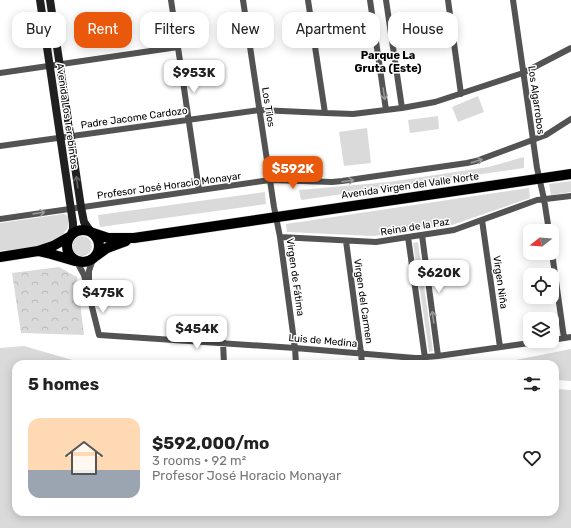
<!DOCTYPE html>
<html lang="en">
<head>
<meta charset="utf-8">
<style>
	:root { --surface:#fff; --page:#f6f6f6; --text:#222; --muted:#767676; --line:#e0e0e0; --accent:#ea580c }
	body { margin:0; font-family:Rubik,sans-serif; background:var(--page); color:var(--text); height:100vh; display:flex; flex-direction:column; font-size:15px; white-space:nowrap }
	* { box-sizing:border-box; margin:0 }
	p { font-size:13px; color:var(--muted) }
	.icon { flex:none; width:22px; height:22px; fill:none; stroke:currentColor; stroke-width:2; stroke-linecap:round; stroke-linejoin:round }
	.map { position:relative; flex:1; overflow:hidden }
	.side { position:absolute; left:12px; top:360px; width:547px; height:156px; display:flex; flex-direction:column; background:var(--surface); border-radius:12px; box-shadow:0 2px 10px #0003 }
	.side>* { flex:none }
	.hud { position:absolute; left:12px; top:12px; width:547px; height:36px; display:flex; gap:8px }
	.needle { width:26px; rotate:253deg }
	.controls { position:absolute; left:523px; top:224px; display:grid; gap:8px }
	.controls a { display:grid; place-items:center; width:36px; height:36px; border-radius:8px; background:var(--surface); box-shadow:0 2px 10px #0003; font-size:20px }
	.price { position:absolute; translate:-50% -34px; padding:0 9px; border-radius:8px; background:#fff; color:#222; font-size:13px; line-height:26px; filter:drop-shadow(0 1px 2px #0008) }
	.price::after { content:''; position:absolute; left:50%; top:24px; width:12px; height:9px; margin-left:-6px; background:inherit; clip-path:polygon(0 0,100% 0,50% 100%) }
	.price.active { background:var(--accent); color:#fff }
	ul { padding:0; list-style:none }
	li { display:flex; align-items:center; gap:12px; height:100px; padding:0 16px }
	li+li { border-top:1px solid var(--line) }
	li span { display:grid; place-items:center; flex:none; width:112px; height:80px; border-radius:12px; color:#555 }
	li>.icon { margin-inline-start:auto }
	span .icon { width:48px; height:48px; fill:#fffc; stroke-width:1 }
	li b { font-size:17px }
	h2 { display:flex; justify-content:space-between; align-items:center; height:48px; padding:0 16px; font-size:17px }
	.chip { padding:0 14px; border-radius:12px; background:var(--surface); box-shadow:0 2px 10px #0003; font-size:14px; line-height:36px }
	.chip.active { background:var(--accent); color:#fff }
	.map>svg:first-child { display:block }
	.grass { fill:#dadada }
	.forest { fill:url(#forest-crowns) }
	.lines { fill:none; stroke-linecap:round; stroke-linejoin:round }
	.primary-casing { stroke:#dbdbdb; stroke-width:11 }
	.street { stroke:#535353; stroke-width:6 }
	.secondary { stroke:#202020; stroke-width:8 }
	.primary { stroke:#000; stroke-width:10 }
	.oneway { stroke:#989898 }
	.oneway2 { stroke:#636363 }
	.labels { text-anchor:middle; stroke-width:3; stroke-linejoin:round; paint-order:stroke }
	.street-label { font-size:10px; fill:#000; stroke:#fff }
	.neighbourhood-label { font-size:11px; font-weight:bold; fill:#000; stroke:#fff }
</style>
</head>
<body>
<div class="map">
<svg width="571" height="528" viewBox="0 0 571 528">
	<defs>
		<pattern id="forest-crowns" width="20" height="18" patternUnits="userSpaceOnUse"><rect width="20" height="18" fill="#dadada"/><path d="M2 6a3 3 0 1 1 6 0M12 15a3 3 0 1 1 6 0" fill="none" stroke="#b9b9b9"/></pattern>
	</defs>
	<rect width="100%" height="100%" fill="#fff"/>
	<path class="grass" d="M478,96L484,112L458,122L452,107Z
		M438,116L439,129L410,133L408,120Z
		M367,128L371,163L344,166L339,132Z
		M524,157V168L301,200L299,190L389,182L488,167Z
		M571,181V192L551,195L549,184Z
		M529,188L530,198L452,225L373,236L287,232L286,224Z
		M265,192L266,204L100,227L98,215Z
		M63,214L67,215C69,218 70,223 68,227C66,230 64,234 61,237C51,247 15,249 0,251V223Z
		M72 246a10 10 0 1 1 20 0a10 10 0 1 1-20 0Z
		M418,242L433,351L429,352L413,243Z
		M24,346L86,364H16V512H555V389L571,390V528H0V348Z
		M571,349V381L555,380V364H495Z"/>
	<path class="forest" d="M59,267L77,277L84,335L21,333L12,273Z"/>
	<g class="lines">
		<defs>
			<path id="primary" d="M67 246a16 16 0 1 1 32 0a16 16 0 1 1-32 0Z
				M93,233L108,238H134L571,174
				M38,251L51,254L75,261
				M96,256L107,248L126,241
				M0,257L38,251L53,246L69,237"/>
		</defs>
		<use href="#primary" class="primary-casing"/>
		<path class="street" d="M171,0L199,190
			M243,0L274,207L280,237L295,348L296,364
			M308,0L325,113
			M370,0L386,110
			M386,0L402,108
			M448,0L461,94
			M513,0L537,168L544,199L549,231
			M0,73L178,47
			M0,146L260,110L325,113L353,114L402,108L435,102L523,73L571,48
			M0,219L270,180L332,182L342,181L467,163L476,161L546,135L571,119
			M482,220L500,347
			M422,235L438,356
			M280,237L376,242L408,237L454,230L537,200L571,196
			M408,237L425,358
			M346,241L361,353L362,364
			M552,253L564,338
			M77,262L84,275L99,335L295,348L415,358L438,356L544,341
			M89,286V271L93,259
			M552,340L571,337
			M223,342L224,364"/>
		<path class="secondary" d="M40,0L73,223V229L71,234
			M50,0L81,207L84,222L91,232"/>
		<use href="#primary" class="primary"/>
	</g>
	<defs><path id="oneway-shaft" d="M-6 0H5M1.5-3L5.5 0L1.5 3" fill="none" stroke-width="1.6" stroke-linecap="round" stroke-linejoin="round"/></defs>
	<g class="oneway">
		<use href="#oneway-shaft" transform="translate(384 94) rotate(82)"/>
		<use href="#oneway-shaft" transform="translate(477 161) rotate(-17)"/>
		<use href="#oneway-shaft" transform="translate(348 181) rotate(-8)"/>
		<use href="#oneway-shaft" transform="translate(39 213) rotate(-8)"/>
		<use href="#oneway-shaft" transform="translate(433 317) rotate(-98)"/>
	</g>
	<use class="oneway2" href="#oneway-shaft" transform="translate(77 182) rotate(-98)"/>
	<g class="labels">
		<g class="street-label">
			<text transform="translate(537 100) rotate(82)" y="4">Los Algarrobos</text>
			<text transform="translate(269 107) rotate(81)" y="4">Los Tilos</text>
			<text transform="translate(68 116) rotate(82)" y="4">Avenida Los Terebintos</text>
			<text transform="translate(134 117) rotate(-8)" y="4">Padre Jacome Cardozo</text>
			<text transform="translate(169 185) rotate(-8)" y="4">Profesor José Horacio Monayar</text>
			<text transform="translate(410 185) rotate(-8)" y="4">Avenida Virgen del Valle Norte</text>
			<text transform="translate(415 226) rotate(-9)" y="4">Reina de la Paz</text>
			<text transform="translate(296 277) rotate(82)" y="4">Virgen de Fátima</text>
			<text transform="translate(501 282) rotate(82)" y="4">Virgen Niña</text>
			<text transform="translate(364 301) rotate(82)" y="4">Virgen del Carmen</text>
			<text transform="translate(323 340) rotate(5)" y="4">Luis de Medina</text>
		</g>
		<g class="neighbourhood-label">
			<text x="388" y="59">Parque La<tspan x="388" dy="13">Gruta (Este)</tspan></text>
		</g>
	</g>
</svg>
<div class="controls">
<a><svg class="needle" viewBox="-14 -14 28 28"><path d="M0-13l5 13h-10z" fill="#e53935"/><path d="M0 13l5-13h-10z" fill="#767676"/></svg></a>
<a><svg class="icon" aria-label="locate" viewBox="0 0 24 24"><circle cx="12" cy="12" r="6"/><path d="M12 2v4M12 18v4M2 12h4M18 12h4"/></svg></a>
<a><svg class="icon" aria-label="layers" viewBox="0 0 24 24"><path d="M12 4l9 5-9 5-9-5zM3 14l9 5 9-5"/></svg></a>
</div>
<b class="price" style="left:194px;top:94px">$953K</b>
<b class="price active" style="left:293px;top:190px">$592K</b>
<b class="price" style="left:439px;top:294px">$620K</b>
<b class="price" style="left:103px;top:314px">$475K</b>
<b class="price" style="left:197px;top:350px">$454K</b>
<div class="hud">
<a class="chip">Buy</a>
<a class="chip active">Rent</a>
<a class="chip">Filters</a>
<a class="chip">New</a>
<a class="chip">Apartment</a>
<a class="chip">House</a>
</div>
<section class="side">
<h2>5 homes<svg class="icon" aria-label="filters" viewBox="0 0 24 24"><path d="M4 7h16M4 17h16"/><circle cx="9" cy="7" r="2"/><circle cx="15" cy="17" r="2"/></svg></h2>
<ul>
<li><span style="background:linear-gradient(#ffd9b3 65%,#9aa5b1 0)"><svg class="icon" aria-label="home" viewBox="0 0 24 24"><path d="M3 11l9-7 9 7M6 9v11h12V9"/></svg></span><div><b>$592,000/mo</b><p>3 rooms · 92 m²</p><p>Profesor José Horacio Monayar</p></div><svg class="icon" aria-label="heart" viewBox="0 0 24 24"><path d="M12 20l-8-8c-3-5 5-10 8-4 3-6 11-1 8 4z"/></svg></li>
</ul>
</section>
</div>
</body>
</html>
